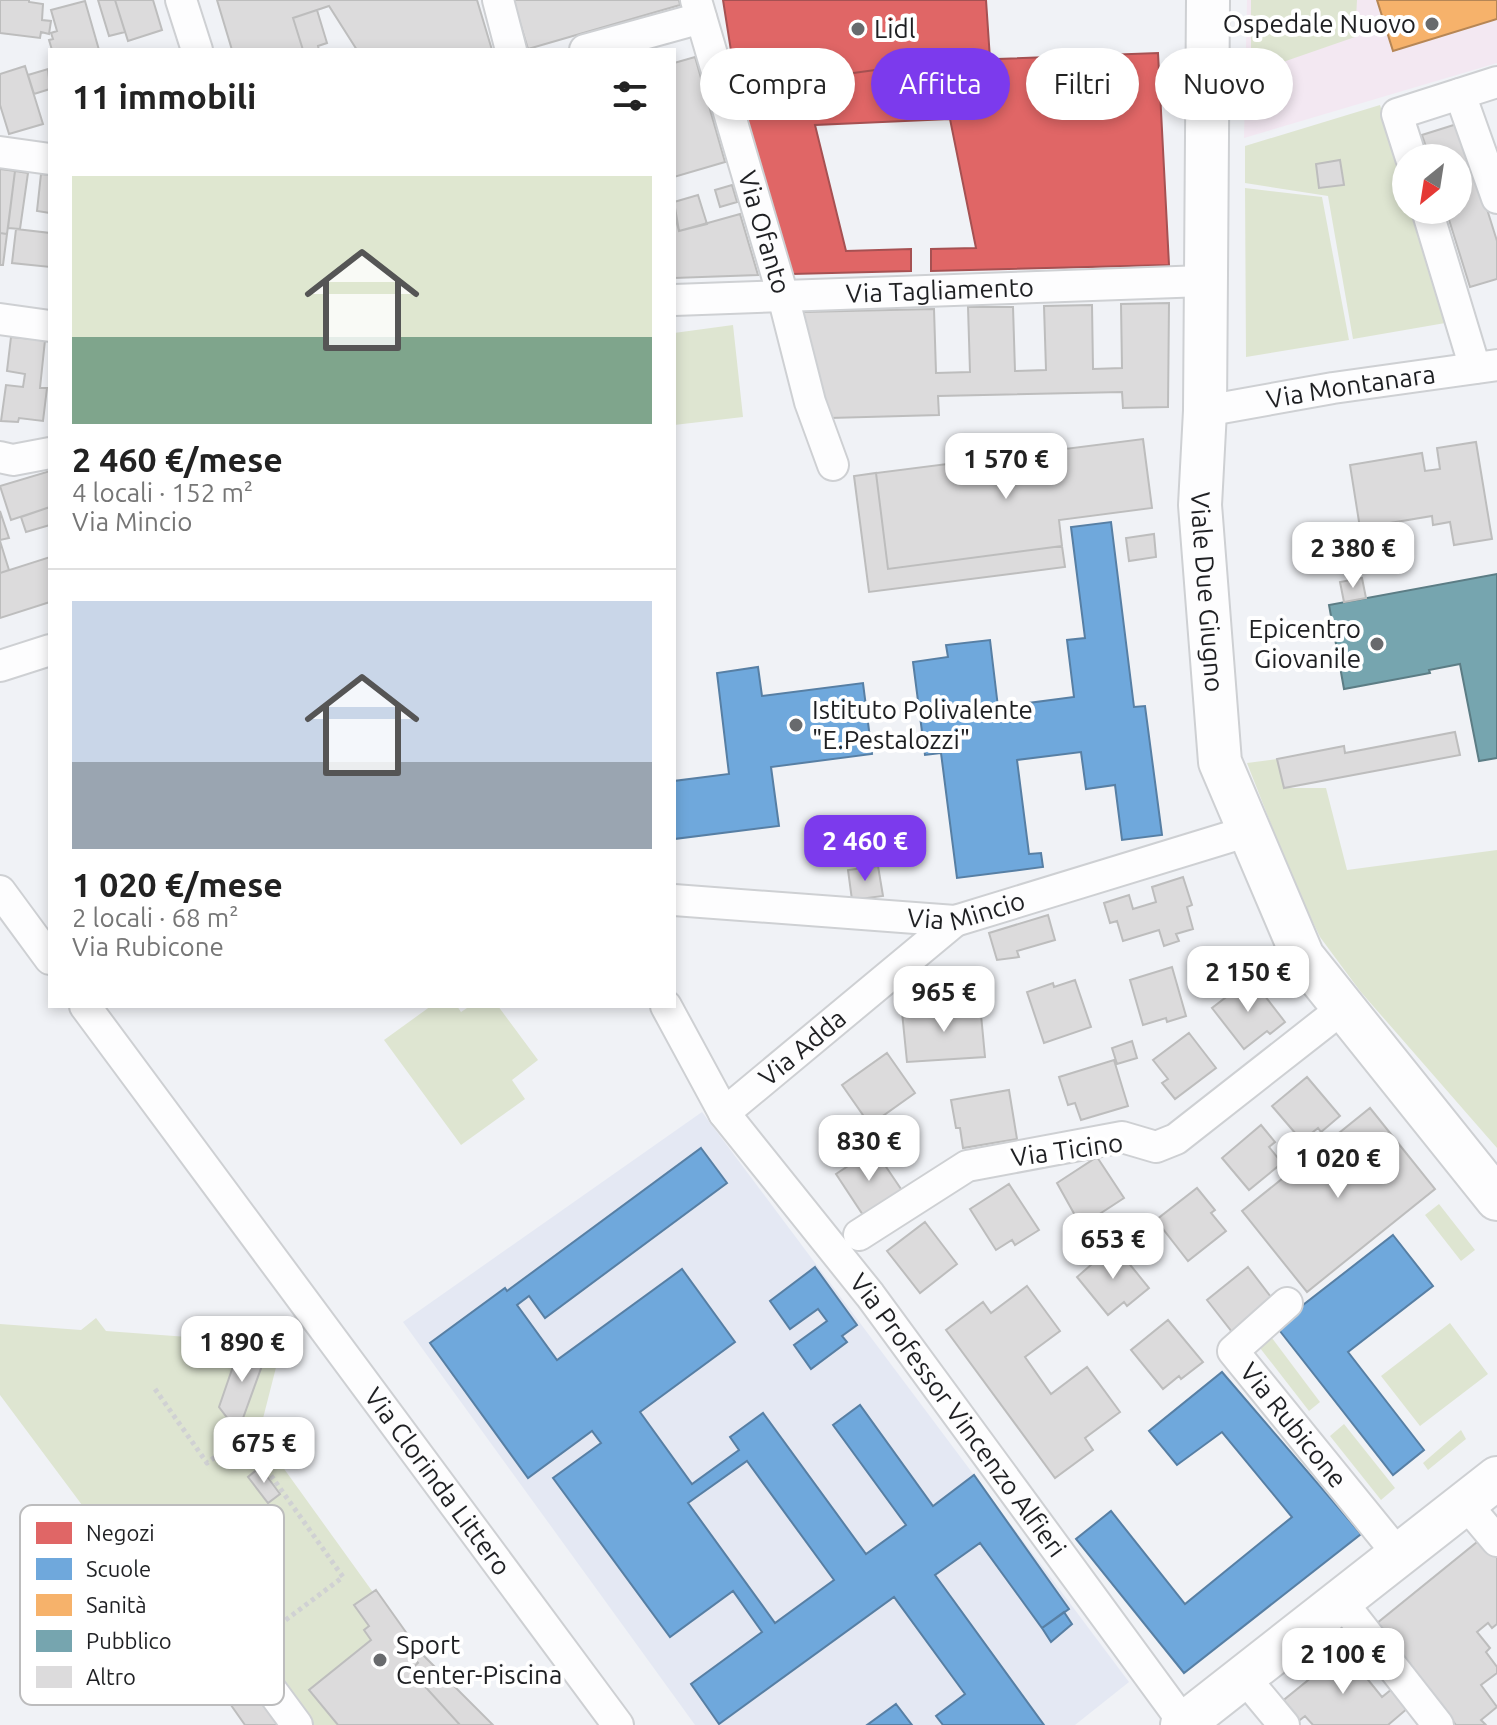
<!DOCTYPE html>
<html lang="it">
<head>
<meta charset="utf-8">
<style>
	:root { --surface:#fff; --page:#f6f6f6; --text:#222; --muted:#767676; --line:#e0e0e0; --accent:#7c3aed }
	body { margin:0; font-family:Ubuntu,sans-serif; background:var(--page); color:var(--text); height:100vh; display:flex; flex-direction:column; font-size:30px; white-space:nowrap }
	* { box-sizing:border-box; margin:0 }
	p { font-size:26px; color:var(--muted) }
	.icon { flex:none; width:44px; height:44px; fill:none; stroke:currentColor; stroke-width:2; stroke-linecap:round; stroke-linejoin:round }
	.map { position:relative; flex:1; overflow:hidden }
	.drawer { position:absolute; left:48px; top:48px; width:628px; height:960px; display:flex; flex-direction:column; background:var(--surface); border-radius:0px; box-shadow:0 4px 12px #0003 }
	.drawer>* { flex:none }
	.banner { position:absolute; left:700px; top:48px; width:676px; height:72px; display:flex; gap:16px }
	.needle { width:52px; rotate:210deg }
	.buttons { position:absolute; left:1392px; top:144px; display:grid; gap:16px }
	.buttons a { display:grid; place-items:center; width:80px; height:80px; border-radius:50%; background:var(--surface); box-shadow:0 4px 12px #0003; font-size:40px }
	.price { position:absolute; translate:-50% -68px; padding:0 18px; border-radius:16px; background:#fff; color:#222; font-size:26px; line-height:52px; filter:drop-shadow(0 2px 4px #0008) }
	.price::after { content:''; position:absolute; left:50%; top:48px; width:24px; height:18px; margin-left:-12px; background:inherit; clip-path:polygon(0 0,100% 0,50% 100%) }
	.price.on { background:var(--accent); color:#fff }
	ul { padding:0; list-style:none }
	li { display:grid; align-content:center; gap:16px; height:424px; padding:0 24px }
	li+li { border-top:2px solid var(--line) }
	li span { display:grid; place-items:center; height:248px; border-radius:0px; color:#555 }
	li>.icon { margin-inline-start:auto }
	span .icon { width:144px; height:144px; fill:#fffc; stroke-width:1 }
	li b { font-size:34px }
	h2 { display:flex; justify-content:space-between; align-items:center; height:96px; padding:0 24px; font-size:34px }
	.pill { padding:0 28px; border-radius:36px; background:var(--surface); box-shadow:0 4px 12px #0003; font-size:28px; line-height:72px }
	.pill.on { background:var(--accent); color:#fff }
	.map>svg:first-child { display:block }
	.built { fill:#e4e8f3 }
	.medical { fill:#f3e8f2 }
	.green { fill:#dee5d1 }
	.shops { fill:#e06666; stroke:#a65152; stroke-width:2 }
	.schools { fill:#6fa8dc; stroke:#577fa4; stroke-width:2; fill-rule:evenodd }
	.health { fill:#f6b26b; stroke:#b68655; stroke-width:2 }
	.public { fill:#76a5af; stroke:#5c7d85; stroke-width:2 }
	.building { fill:#dcdbdc; stroke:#bdbdbd; stroke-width:2 }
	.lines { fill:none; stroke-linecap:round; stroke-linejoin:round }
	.street-casing { stroke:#ced0d3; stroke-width:34 }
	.secondary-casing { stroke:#ced0d3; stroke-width:46 }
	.path { stroke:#d0d1d3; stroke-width:5; stroke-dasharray:4 4; stroke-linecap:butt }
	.street { stroke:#fdfdfe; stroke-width:30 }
	.secondary { stroke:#fdfdfe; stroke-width:42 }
	.poi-dot { fill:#686a6d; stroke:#fff; stroke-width:3 }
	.labels { text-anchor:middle; stroke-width:8; stroke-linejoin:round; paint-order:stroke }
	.poi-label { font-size:26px; fill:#1f2023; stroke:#fff; text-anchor:start }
	.street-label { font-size:26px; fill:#1f2023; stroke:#fff }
	.key { fill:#fff; stroke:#bcbcbd; stroke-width:2 }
	.key-label { font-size:22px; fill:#1f2023 }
</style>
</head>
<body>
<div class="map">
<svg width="1497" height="1725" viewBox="0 0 1497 1725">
	<rect width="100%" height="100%" fill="#f0f2f6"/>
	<path class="built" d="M702,1112L1129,1682L1075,1725H695L403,1322Z"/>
	<path class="medical" d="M1247,0H1497V63L1244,138Z"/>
	<path class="green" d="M1251,0H1357L1355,37L1251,73Z
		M1380,105L1406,185V210H1414L1451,322L1353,339L1328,196L1245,183V146Z
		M1245,188L1322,197L1349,340L1246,357Z
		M733,325L743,417L674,425V333Z
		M1277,759L1284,788H1326L1347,870L1497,850V1148L1360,991L1320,937L1294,883L1247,763Z
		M431,1006H457L461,1012L470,1006H498L538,1060L512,1080L525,1099L461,1145L384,1040Z
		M1439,1204L1475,1250L1461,1261L1425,1215Z
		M96,1318L106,1331L282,1344L259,1434L421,1659L489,1725H246L0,1395V1324L81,1330Z
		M1450,1323L1488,1374L1420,1426L1381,1376Z
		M1272,1338L1320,1402L1309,1411L1260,1348Z
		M1344,1424L1395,1488L1381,1500L1330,1436Z
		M1461,1430L1466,1439L1428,1470L1423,1463Z"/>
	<path class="shops" d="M723,0H986L990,59L941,61L737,89Z
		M1158,53L1169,265L931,271V249L976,248L950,119L815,125L846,251L911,249V271L792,274L737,89L941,61Z"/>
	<path class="schools" d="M1111,522L1134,707L1145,706L1162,835L1122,840L1115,785L1086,789L1081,752L1017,760L1029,854L1041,853L1043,867L957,878L941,753L925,755L913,662L948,657L946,645L990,640L998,707L1074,697L1067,640L1085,638L1071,527Z
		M758,667L762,696L863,683L872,754L771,767L779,826L674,839V781L729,774L717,673Z
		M701,1148L727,1183L545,1318L529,1296L517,1305L557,1360L682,1269L735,1342L640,1412L692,1484L739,1450L730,1437L763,1413L866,1554L906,1525L833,1425L860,1405L933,1506L974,1475L1069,1609L1042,1628L980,1543L935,1575L1044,1725H943L936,1716L965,1694L894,1597L719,1724L691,1684L762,1632L733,1591L670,1637L553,1478L601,1443L592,1431L528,1478L430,1343L505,1288L507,1291ZM747,1461L834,1580L775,1623L688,1503Z
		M1393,1235L1433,1286L1348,1352L1424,1450L1393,1475L1276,1326Z
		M815,1267L857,1325L842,1336L847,1342L811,1369L794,1345L827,1321L818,1309L790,1329L770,1301Z
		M1222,1372L1361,1534L1184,1673L1076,1539L1111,1511L1185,1604L1292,1517L1222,1432L1177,1465L1149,1431Z
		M1064,1612L1072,1624L1051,1642L1042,1628Z
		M896,1704L912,1725H867Z"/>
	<path class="health" d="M1377,0H1497V19L1393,51Z"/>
	<path class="public" d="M1497,574V758L1479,761L1460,664L1429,670L1430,673L1344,689L1329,605Z"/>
	<path class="building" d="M0,0H29V2L43,4L42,20L51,21L49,34L41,32L40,38L0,33Z
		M98,0H115L125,32L109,36Z
		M115,0H153L162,30L128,41Z
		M217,0H477L492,50H357L329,6L293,18L303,50H232Z
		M513,0H679L680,5L528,49Z
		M85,1L99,50H52L49,40L53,39L51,33L57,31L51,10Z
		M317,10L327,43L318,46L319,50H303L293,18Z
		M695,57L725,162L674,177V63Z
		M25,66L43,124L9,134L0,105V74Z
		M48,69L50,89L34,94L28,75Z
		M1460,123L1497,241V279L1470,287L1446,210H1458V158H1430L1422,135Z
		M1340,160L1344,185L1319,188L1316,164Z
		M0,169L15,171L7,234L0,233Z
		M15,171L28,173L20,229L8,228Z
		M41,174L50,175V213L37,211Z
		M732,185L737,202L720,207L715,190Z
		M698,195L707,224L679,231L674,202Z
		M674,213L679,231L740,214L758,275L674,278Z
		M16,229L50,233V267L12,263Z
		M0,233L7,234L3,265H0Z
		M1169,303L1168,407L1123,408L1122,392L938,396L939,415L830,418L802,312L934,309L936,373L970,372L968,307H1013L1015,371L1046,370L1044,306L1092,305L1093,369L1122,368L1121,304Z
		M11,337L45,340L40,388H47L43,421L19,418L18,422L1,421L6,385L23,387L25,374L7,371Z
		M1143,439L1152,508L1059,520L1062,546L888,569L876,473Z
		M1476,442L1492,539L1454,545L1450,522L1433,525L1432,516L1360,528L1350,465L1422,453L1425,471L1440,469L1437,448Z
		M50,471V507L11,520L0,486Z
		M876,473L888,569L1062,546L1065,567L869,592L854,476Z
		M50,507V525L26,532L21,517Z
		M0,511L9,538L0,540Z
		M1154,534L1156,557L1129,561L1126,538Z
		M0,541L9,570L0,573Z
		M50,557V602L0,618V573Z
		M1362,578L1366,598L1344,602L1340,582Z
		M1455,732L1460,755L1284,788L1277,759L1344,746L1345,753Z
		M878,866L883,896L852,900L848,870Z
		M1183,877L1192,905L1187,907L1193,929L1176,934L1179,941L1164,946L1159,930L1123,941L1117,921L1110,923L1104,903L1129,895L1133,909L1156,902L1152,887Z
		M1048,915L1055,940L1017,951L1019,957L997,960L989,933Z
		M1172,967L1186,1016L1167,1022L1166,1018L1143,1025L1130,980Z
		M1251,978L1285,1022L1270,1034L1267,1031L1244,1049L1212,1008Z
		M1075,980L1091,1027L1044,1043L1027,992L1053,983L1054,987Z
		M980,1004L985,1057L907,1062L902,1012Z
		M1189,1033L1216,1068L1175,1099L1162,1083L1168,1079L1153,1060Z
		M1132,1041L1137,1058L1117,1064L1112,1048Z
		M887,1053L915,1093L870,1125L842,1085Z
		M1114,1060L1128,1106L1081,1120L1075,1103L1068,1105L1059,1077Z
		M1307,1077L1340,1116L1321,1132L1318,1128L1302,1141L1272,1106Z
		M1009,1090L1017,1139L963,1148L960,1128H956L951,1100Z
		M1370,1108L1435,1189L1307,1292L1242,1211Z
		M1261,1125L1275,1142L1269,1147L1282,1163L1249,1190L1222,1158Z
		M874,1149L903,1192L865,1218L836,1174Z
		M1097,1157L1124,1198L1081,1226L1057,1183Z
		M1009,1184L1039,1230L1015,1245L1012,1240L996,1250L970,1209Z
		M1197,1188L1215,1210L1211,1213L1226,1231L1188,1261L1156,1220Z
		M925,1222L957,1264L920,1293L887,1251Z
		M1114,1245L1149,1288L1127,1306L1124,1302L1108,1315L1077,1277Z
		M1248,1267L1277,1305L1236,1337L1207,1300Z
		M1027,1286L1060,1331L1025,1357L1051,1394L1087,1367L1120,1412L1085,1438L1093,1450L1055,1478L946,1330L983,1302L991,1313Z
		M1168,1320L1203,1362L1181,1379L1179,1376L1163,1389L1131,1350Z
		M240,1346L268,1349L238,1432L219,1407Z
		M260,1467L280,1494L268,1503L248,1477Z
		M1482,1538L1497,1557V1624L1492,1628L1488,1623L1477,1632L1490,1648L1486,1652L1497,1667V1673L1481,1685L1497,1707L1481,1720L1486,1725H1456L1376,1624Z
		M376,1590L420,1652L413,1657L418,1663L410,1670L460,1725H338L309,1690L371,1640L364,1630L369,1626L354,1605Z
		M1354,1643L1370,1662L1360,1670L1382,1697L1392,1689L1408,1708L1388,1725H1313L1305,1716L1296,1723L1280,1703Z
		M420,1652L493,1725H460L410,1670L418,1663L413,1657Z
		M252,1679L286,1725H245L226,1698Z"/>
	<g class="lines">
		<defs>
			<g id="street">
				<path d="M181,0L197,50"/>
				<path d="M498,0L511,50"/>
				<path id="s1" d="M696,0L783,296L810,402L833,465"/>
				<path d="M585,50L701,18"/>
				<path d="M1460,94L1497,198"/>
				<path d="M0,152L50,159"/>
				<path d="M1411,158L1397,114L1497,82"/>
				<path d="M1427,210L1475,368"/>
				<path id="s2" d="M674,300L1204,281"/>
				<path d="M0,319L50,326"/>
				<path id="s3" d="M1205,411L1333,388L1497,365"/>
				<path d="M0,457L13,460L50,453"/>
				<path d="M0,666L50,650"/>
				<path d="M0,891L50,959"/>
				<path id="s4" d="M674,900L955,921L1249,831"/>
				<path id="s5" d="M85,1006L618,1725"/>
				<path id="s6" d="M666,1006L724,1113L870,1295L1184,1723"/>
				<path id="s7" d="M724,1113L955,921"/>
				<path d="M859,1235L967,1166L1122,1137L1156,1147L1176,1139L1343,1008"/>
				<path id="s8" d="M1287,1303L1233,1351L1398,1554"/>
				<path d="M1465,1503L1497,1541"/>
				<path d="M1341,1601L1438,1725"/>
				<path d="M1244,1677L1284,1725"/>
				<path d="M269,1687L297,1725"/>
			</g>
			<g id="secondary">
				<path id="s9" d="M1208,0L1205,411L1200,505L1220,762L1303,957L1497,1199"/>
				<path d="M1182,1725L1497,1478"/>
			</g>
		</defs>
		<use href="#street" class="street-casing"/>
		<use href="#secondary" class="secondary-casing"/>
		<path class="path" d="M155,1389L207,1463L243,1436L343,1577L243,1652L254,1667"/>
		<use href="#street" class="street"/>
		<use href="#secondary" class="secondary"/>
	</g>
	<g class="poi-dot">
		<circle cx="1432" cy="24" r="8"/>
		<circle cx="858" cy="29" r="8"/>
		<circle cx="1377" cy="644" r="8"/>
		<circle cx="796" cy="725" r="8"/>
		<circle cx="380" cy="1660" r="8"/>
	</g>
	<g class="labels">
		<g class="poi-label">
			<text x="1416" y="33" text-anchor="end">Ospedale Nuovo</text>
			<text x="874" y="38">Lidl</text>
			<text x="1361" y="638" text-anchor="end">Epicentro<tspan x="1361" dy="30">Giovanile</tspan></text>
			<text x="812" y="719">Istituto Polivalente<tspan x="812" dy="30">"E.Pestalozzi"</tspan></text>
			<text x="396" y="1654">Sport<tspan x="396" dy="30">Center-Piscina</tspan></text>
		</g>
		<g class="street-label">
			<text dy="9" stroke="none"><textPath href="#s1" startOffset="242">Via Ofanto</textPath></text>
			<text dy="9" stroke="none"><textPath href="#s2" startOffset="266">Via Tagliamento</textPath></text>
			<text dy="9" stroke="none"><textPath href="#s3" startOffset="148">Via Montanara</textPath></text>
			<text dy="9" stroke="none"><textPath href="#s9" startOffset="592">Viale Due Giugno</textPath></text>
			<text dy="9" stroke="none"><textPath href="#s4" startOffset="294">Via Mincio</textPath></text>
			<text dy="9" stroke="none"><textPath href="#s7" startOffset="102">Via Adda</textPath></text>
			<text transform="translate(1067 1150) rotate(-8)" y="9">Via Ticino</text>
			<text dy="9" stroke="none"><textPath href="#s6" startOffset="504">Via Professor Vincenzo Alfieri</textPath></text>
			<text dy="9" stroke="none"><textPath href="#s8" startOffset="168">Via Rubicone</textPath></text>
			<text dy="9" stroke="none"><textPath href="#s5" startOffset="592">Via Clorinda Littero</textPath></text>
		</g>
	</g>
	<rect x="20" y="1505" width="264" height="200" rx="12" class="key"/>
	<rect x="36" y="1522" width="36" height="22" fill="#e06666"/>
	<rect x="36" y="1558" width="36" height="22" fill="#6fa8dc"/>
	<rect x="36" y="1594" width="36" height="22" fill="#f6b26b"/>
	<rect x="36" y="1630" width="36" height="22" fill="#76a5af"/>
	<rect x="36" y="1666" width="36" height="22" fill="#dcdbdc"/>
	<g class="key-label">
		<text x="86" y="1541">Negozi</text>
		<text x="86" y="1577">Scuole</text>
		<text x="86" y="1613">Sanità</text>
		<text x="86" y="1649">Pubblico</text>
		<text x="86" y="1685">Altro</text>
	</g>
</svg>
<div class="buttons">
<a><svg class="needle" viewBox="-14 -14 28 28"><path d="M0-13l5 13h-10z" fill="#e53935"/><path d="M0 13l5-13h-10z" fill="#767676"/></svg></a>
</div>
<b class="price" style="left:1006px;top:501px">1 570 €</b>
<b class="price" style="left:1353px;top:590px">2 380 €</b>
<b class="price on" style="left:865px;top:883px">2 460 €</b>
<b class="price" style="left:1248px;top:1014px">2 150 €</b>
<b class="price" style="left:944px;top:1034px">965 €</b>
<b class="price" style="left:869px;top:1183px">830 €</b>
<b class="price" style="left:1338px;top:1200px">1 020 €</b>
<b class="price" style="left:1113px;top:1281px">653 €</b>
<b class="price" style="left:242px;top:1384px">1 890 €</b>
<b class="price" style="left:264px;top:1485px">675 €</b>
<b class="price" style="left:1343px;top:1696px">2 100 €</b>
<div class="banner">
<a class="pill">Compra</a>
<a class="pill on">Affitta</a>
<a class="pill">Filtri</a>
<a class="pill">Nuovo</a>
</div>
<section class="drawer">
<h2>11 immobili<svg class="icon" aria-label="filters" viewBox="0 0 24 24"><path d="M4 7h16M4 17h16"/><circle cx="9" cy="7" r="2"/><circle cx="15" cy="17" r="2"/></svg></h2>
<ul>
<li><span style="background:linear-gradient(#dfe7d0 65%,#7fa58c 0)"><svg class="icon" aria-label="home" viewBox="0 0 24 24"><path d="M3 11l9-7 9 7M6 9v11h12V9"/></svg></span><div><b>2 460 €/mese</b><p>4 locali · 152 m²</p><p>Via Mincio</p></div></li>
<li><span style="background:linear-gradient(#c9d6e8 65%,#9aa5b1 0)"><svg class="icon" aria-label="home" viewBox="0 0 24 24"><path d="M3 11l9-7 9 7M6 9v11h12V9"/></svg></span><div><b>1 020 €/mese</b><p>2 locali · 68 m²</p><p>Via Rubicone</p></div></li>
</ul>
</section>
</div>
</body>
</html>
